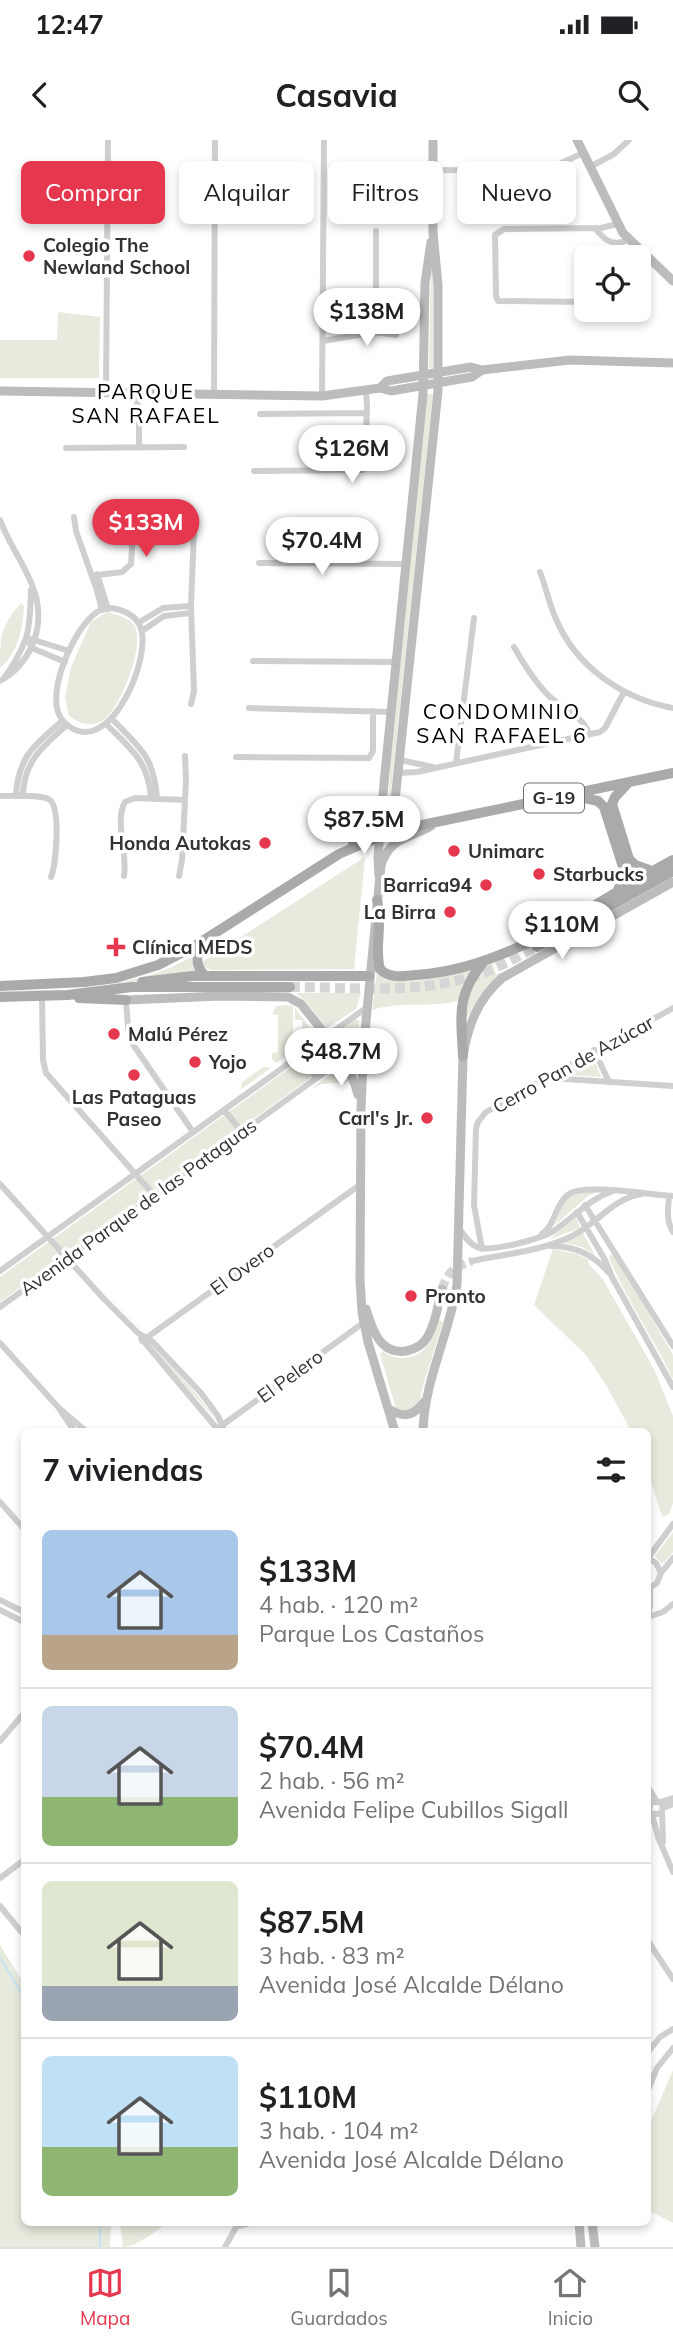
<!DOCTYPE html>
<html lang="es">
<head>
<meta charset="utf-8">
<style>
	:root { --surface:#fff; --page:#f2f2f2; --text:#202124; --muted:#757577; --line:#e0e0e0; --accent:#e5384f }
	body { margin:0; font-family:Mulish,sans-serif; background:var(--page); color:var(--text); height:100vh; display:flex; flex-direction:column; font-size:26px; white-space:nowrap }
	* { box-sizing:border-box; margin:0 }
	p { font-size:23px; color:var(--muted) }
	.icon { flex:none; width:38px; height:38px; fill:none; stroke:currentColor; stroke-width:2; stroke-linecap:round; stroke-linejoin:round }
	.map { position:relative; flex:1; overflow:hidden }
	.details { position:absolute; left:21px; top:1288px; width:630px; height:798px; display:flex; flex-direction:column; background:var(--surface); border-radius:10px; box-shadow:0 4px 10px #0003 }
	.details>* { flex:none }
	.banner { position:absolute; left:21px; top:21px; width:632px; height:63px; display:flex; gap:14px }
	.controls { position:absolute; left:574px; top:105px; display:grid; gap:14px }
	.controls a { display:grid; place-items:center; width:77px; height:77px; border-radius:10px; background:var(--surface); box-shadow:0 4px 10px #0003; font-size:35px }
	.price { position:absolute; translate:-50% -60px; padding:0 16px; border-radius:24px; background:#fff; color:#222; font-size:23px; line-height:46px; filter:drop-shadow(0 2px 4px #0008) }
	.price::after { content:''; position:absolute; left:50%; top:42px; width:21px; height:16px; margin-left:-10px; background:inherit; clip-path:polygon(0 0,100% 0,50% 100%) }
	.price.current { background:var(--accent); color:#fff }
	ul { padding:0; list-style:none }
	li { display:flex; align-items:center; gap:21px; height:175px; padding:0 21px }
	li+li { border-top:2px solid var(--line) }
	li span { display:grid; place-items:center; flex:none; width:196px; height:140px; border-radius:10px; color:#555 }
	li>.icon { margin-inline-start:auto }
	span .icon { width:84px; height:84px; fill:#fffc; stroke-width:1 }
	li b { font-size:30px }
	h2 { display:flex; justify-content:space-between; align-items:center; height:84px; padding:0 21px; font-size:30px }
	.pill { padding:0 24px; border-radius:10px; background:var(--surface); box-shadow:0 4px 10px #0003; font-size:24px; line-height:63px }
	.pill.current { background:var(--accent); color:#fff }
	.status { display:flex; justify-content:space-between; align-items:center; height:49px; padding:0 35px; background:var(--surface); direction:ltr }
	.status svg { height:19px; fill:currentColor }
	header { display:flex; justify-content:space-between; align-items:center; height:91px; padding:0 21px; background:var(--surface); font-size:32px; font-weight:700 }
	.dock { display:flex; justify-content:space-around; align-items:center; height:98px; border-top:2px solid var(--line); background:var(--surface); font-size:19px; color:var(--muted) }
	.dock a { display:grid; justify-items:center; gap:4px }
	.dock .current { color:var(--accent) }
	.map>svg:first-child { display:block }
	.green { fill:#e6ebde }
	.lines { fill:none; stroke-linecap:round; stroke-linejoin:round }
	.stream { stroke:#cee3ed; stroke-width:2.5 }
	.secondary-tunnel { stroke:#d6d6d6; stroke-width:9; stroke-dasharray:9 4.5; stroke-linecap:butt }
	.primary-tunnel { stroke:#d6d6d6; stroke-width:10; stroke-dasharray:10 5; stroke-linecap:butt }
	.street { stroke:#cfcfcf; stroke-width:6 }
	.secondary { stroke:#bcbcbc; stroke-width:9 }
	.primary { stroke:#aaa; stroke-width:10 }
	.poi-dot { fill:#e5384f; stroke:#fff; stroke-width:2.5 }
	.labels { text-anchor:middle; stroke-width:7; stroke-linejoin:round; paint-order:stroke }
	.shield { fill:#fff; stroke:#707070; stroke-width:2 }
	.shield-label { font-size:18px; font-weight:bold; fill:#323232 }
	.poi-label { font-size:19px; font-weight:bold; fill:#323232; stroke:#fff; text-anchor:start }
	.street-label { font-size:19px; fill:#323232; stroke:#fff }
	.neighbourhood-label { font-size:21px; letter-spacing:2px; fill:#000; stroke:#fff }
</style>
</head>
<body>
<div class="status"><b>12:47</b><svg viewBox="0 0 49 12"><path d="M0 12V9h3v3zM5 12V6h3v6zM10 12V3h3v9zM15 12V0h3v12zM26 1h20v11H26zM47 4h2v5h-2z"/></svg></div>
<header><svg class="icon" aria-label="back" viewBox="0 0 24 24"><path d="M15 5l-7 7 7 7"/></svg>Casavia<svg class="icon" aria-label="search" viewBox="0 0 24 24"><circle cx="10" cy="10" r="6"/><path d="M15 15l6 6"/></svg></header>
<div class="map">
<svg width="673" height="2107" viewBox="0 0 673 2107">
	<rect width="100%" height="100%" fill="#fff"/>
	<path class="green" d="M431,121H433V229L429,228Z
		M58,172L100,177L99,238H0V200H57Z
		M427,254H433L388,680L390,627Z
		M21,463L24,466C23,488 18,513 0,528C0,497 0,487 21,463Z
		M107,472C117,475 130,477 135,487C145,506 119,574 100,582C88,587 79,583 69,576L65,557L71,527L91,482Z
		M365,717L354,829L211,830L203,826L202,822Z
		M191,817L197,833L161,836L114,846L0,854V851C63,850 135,850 191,817Z
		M492,823L496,834L508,831C490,844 478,856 468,876L465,878V860L483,828Z
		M472,829L463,843L458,861C430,868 400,861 372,870L377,831C382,833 387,837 392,839C413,846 451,834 472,829Z
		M296,853H361L356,869L327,888L306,862Z
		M288,865L293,866V911L276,923L272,919V913L278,912V875L272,874L276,866Z
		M295,868L317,897L310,902L302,898V880H295Z
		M355,879L359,881L356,926L334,897Z
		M323,904L335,920L0,1162V1137Z
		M587,919L595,922L601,937L567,935L566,931Z
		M264,927L271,928L240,950L242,942Z
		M341,927L349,942L321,944L314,948L313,947Z
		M599,1051L588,1056L555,1085C567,1053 565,1054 599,1051Z
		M575,1078L577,1079L580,1088L540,1103L549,1100Z
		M583,1093L595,1115L582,1107L561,1102Z
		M553,1109L577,1114L589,1120L588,1123L604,1141L655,1231L673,1276V1363L669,1374L662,1377L648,1332V1292L631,1291L606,1245L586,1215L534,1165Z
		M612,1114L625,1132L673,1215V1239C653,1197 626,1160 609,1117Z
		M446,1150L438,1179L443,1182L422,1249L419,1270L397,1272L380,1214L383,1211C392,1218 399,1219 410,1217C437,1212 440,1172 446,1150Z
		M149,1201L193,1250L219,1283L148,1204Z
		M673,1392V1412L664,1423H661L655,1416Z
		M0,1805L24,1844V2082L111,2083L110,2107H0Z
		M673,1930V2083L648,2070V1988Z
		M120,2083V2082L167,2083C154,2092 139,2106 123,2107Z"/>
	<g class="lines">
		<path class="stream" d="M0,1818L24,1857
			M100,2107V2082"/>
		<path class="secondary-tunnel" d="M442,1149C448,1131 455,1127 472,1121"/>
		<path class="primary-tunnel" d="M290,847C346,847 407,854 463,839C489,833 513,819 537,807"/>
		<path class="street" d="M590,27L614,14L629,0
			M433,30L544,31L583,13
			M595,88C604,100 613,107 628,100
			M586,162L498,161L496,156L495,95L504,89L601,88L617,84
			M639,163L642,165
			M376,192V91
			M323,201L376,192L396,195
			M106,252L108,0
			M134,253L139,269V307
			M214,255L215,0
			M322,256L324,0
			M260,274L367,273
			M66,308L184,307
			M254,331L363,330L365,326L367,266L366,251
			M74,377L76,391L95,445
			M0,380C10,407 31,433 37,461C43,494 28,525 0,541
			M259,423L406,424
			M540,432C546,447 549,464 556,479C576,527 623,559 673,568
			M97,434L108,469
			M98,435L122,432L131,424L133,394L130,377
			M95,443L102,470
			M112,468C123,470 134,475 139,484C156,512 108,626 64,582C41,560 74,487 97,472C102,469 107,469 112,468Z
			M138,483L163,468L191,466
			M142,491L164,476L191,473
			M31,499L69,511
			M30,504L32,508L65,522
			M514,507C523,523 533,539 546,553C558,567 583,575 589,594
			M253,521L396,522
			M5,537C29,501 30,492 31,450
			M191,564L194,551L191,466L194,391L191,377
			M249,568L391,572
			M112,579C139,607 154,616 157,658
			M107,585C131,609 148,621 151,657
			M236,617L369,618L373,611V571
			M400,620L433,627
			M456,623L474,478
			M398,633L417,632L600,592L605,588L624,552
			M0,656C11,656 42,654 50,660C61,669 56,725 51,737
			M16,656C18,616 35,605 62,581
			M23,656C23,622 43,606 67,585
			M124,736C128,714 114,681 125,662L135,658L184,660
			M179,736L182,720L186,640L185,616
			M42,856L43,920L46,933L154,1055
			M126,860L128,888L132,903L193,992
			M594,910L609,942
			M300,915L317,938
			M550,938L673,946
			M224,970L242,992
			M0,1044L104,1159L138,1193L152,1201L201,1253L218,1276L225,1292
			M669,1056C668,1069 666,1081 673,1092
			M585,1065L673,1206
			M577,1072L605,1120L612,1137L673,1247
			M459,1088C464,1095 469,1104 477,1107C490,1113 544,1098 555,1090C575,1076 589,1059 613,1051
			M542,1094C556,1084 555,1064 569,1054C583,1043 652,1055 673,1056
			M551,1106C574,1106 593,1114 608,1132
			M482,1109L474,1065L476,988L478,982L486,972L673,868
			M472,1121C505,1114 542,1111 572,1096C597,1084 613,1058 642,1054
			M0,1131L366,868
			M0,1167L343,919
			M141,1198L219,1291
			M142,1201L361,1044
			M0,1203L59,1268L87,1292
			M60,1270L75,1292
			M217,1289L363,1183
			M0,1362L24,1389
			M648,1418L673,1384
			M648,1418L656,1423L661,1433
			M648,1449L657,1443L661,1433L673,1418
			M0,1460L24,1472
			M0,1470L24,1482
			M648,1476L650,1466V1448
			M648,1477L663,1472L673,1464
			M0,1601L24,1573
			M648,1647L656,1660
			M660,1662L673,1658
			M663,1668L673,1664
			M662,1671L663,1702
			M652,1674H659L662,1671L663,1666L660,1662H651L649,1670L652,1674L658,1697L673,1732
			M0,1738L24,1720
			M0,1766L24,1795
			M648,1801L673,1839
			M648,1912L660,1897L673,1889
			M648,1950L657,1928L673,1908
			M238,2086L254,2082
			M225,2107L239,2082"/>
		<path class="secondary" d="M577,0L623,93L673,141
			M380,248L387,241L471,227L482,230L570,220L673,223
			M0,251L322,256L380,248L391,251L472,237L482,230
			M401,689L396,683L394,670L438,251V145L433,93V0
			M379,736L378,717L384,643L423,254L425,143L431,102
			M126,860L221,856L288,857L301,864C323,892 350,920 358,955
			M366,1169C372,1189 380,1215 406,1211C415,1209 424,1204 428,1196C436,1182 438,1164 442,1149
			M388,1268C404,1280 415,1275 426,1260
			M395,1292L368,1202L362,1172L360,1139L361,967L364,902L381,725C391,696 408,699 431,686
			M423,1292C424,1241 449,1195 457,1145L463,916C468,885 478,859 502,838L673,742
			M579,2082L581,2107
			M592,2082L595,2107"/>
		<path class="primary" d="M628,643L615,657L612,664L629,719L635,725L652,731
			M576,656L598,661L604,667L624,730V736L618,750
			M353,703L371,686L382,669
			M377,760C383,784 374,809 380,829C390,839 403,836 416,835C512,829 591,763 673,720
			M203,803C195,815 195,825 205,836
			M537,807L673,731
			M142,842L193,836H369
			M0,846L84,842L116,838L158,825L193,807L339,714L393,691L673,633
			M0,857L68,855L132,847H290
			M79,858L126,860
			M463,916C461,875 456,855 484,821"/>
	</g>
	<g class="poi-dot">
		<circle cx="29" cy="116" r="7"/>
		<circle cx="265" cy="703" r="7"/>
		<circle cx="454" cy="711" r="7"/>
		<circle cx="539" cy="734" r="7"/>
		<circle cx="486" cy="745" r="7"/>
		<circle cx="450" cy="772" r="7"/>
		<path d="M112.5 796.5h7v7h7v7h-7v7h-7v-7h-7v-7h7z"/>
		<circle cx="114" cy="894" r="7"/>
		<circle cx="195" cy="922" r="7"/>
		<circle cx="134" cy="935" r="7"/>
		<circle cx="427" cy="978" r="7"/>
		<circle cx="411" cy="1156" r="7"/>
	</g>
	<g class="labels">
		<rect class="shield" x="524" y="643.5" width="60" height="29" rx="5"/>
		<g class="shield-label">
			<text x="554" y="664">G-19</text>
		</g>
		<g class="poi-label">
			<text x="43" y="112">Colegio The<tspan x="43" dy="22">Newland School</tspan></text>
			<text x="251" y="710" text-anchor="end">Honda Autokas</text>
			<text x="468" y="718">Unimarc</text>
			<text x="553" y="741">Starbucks</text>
			<text x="472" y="752" text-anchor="end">Barrica94</text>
			<text x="436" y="779" text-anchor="end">La Birra</text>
			<text x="132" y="814">Clínica MEDS</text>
			<text x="128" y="901">Malú Pérez</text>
			<text x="209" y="929">Yojo</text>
			<text x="134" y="964" text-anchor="middle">Las Pataguas<tspan x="134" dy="22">Paseo</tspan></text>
			<text x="413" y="985" text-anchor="end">Carl's Jr.</text>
			<text x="425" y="1163">Pronto</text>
		</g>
		<g class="street-label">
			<text transform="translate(573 924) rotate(-29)" y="7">Cerro Pan de Azúcar</text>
			<text transform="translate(138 1067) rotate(-36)" y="7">Avenida Parque de las Pataguas</text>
			<text transform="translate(242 1129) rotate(-36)" y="7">El Overo</text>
			<text transform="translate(290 1236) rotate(-36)" y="7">El Pelero</text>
		</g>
		<g class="neighbourhood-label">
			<text x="146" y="259">PARQUE<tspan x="146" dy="24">SAN RAFAEL</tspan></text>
			<text x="502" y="579">CONDOMINIO<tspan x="502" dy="24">SAN RAFAEL 6</tspan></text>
		</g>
	</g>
</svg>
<div class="controls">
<a><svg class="icon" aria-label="locate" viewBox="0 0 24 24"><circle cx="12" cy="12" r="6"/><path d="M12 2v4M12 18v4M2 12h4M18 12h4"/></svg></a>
</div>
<b class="price" style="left:367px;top:208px">$138M</b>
<b class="price" style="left:352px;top:345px">$126M</b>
<b class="price current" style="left:146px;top:419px">$133M</b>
<b class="price" style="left:322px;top:437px">$70.4M</b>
<b class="price" style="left:364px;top:716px">$87.5M</b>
<b class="price" style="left:562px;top:821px">$110M</b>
<b class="price" style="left:341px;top:948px">$48.7M</b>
<div class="banner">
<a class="pill current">Comprar</a>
<a class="pill">Alquilar</a>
<a class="pill">Filtros</a>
<a class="pill">Nuevo</a>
</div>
<section class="details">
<h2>7 viviendas<svg class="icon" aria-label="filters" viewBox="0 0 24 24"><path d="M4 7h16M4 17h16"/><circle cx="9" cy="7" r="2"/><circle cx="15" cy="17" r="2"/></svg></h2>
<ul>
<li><span style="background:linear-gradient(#a9c7e8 75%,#b9a48a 0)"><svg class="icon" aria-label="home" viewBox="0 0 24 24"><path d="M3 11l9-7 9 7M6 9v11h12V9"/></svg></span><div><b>$133M</b><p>4 hab. · 120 m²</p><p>Parque Los Castaños</p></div></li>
<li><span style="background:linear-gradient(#c9d6e8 65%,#8fb573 0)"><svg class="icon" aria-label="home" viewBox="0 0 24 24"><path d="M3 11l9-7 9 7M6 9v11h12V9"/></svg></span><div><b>$70.4M</b><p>2 hab. · 56 m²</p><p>Avenida Felipe Cubillos Sigall</p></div></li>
<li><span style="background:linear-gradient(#dfe7d0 75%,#9aa5b1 0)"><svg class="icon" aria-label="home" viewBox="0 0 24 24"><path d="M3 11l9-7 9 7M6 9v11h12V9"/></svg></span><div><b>$87.5M</b><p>3 hab. · 83 m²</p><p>Avenida José Alcalde Délano</p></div></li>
<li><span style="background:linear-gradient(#bfe0f5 65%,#8fb573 0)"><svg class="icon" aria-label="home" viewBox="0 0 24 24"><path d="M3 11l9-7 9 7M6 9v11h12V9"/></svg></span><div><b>$110M</b><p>3 hab. · 104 m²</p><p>Avenida José Alcalde Délano</p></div></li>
</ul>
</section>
</div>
<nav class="dock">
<a class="current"><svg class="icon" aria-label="map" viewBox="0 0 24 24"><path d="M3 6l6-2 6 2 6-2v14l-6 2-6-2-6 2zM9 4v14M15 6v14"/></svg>Mapa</a>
<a><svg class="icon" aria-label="saved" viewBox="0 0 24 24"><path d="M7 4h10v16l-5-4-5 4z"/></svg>Guardados</a>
<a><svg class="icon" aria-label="home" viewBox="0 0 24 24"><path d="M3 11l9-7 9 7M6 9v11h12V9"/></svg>Inicio</a>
</nav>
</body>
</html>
